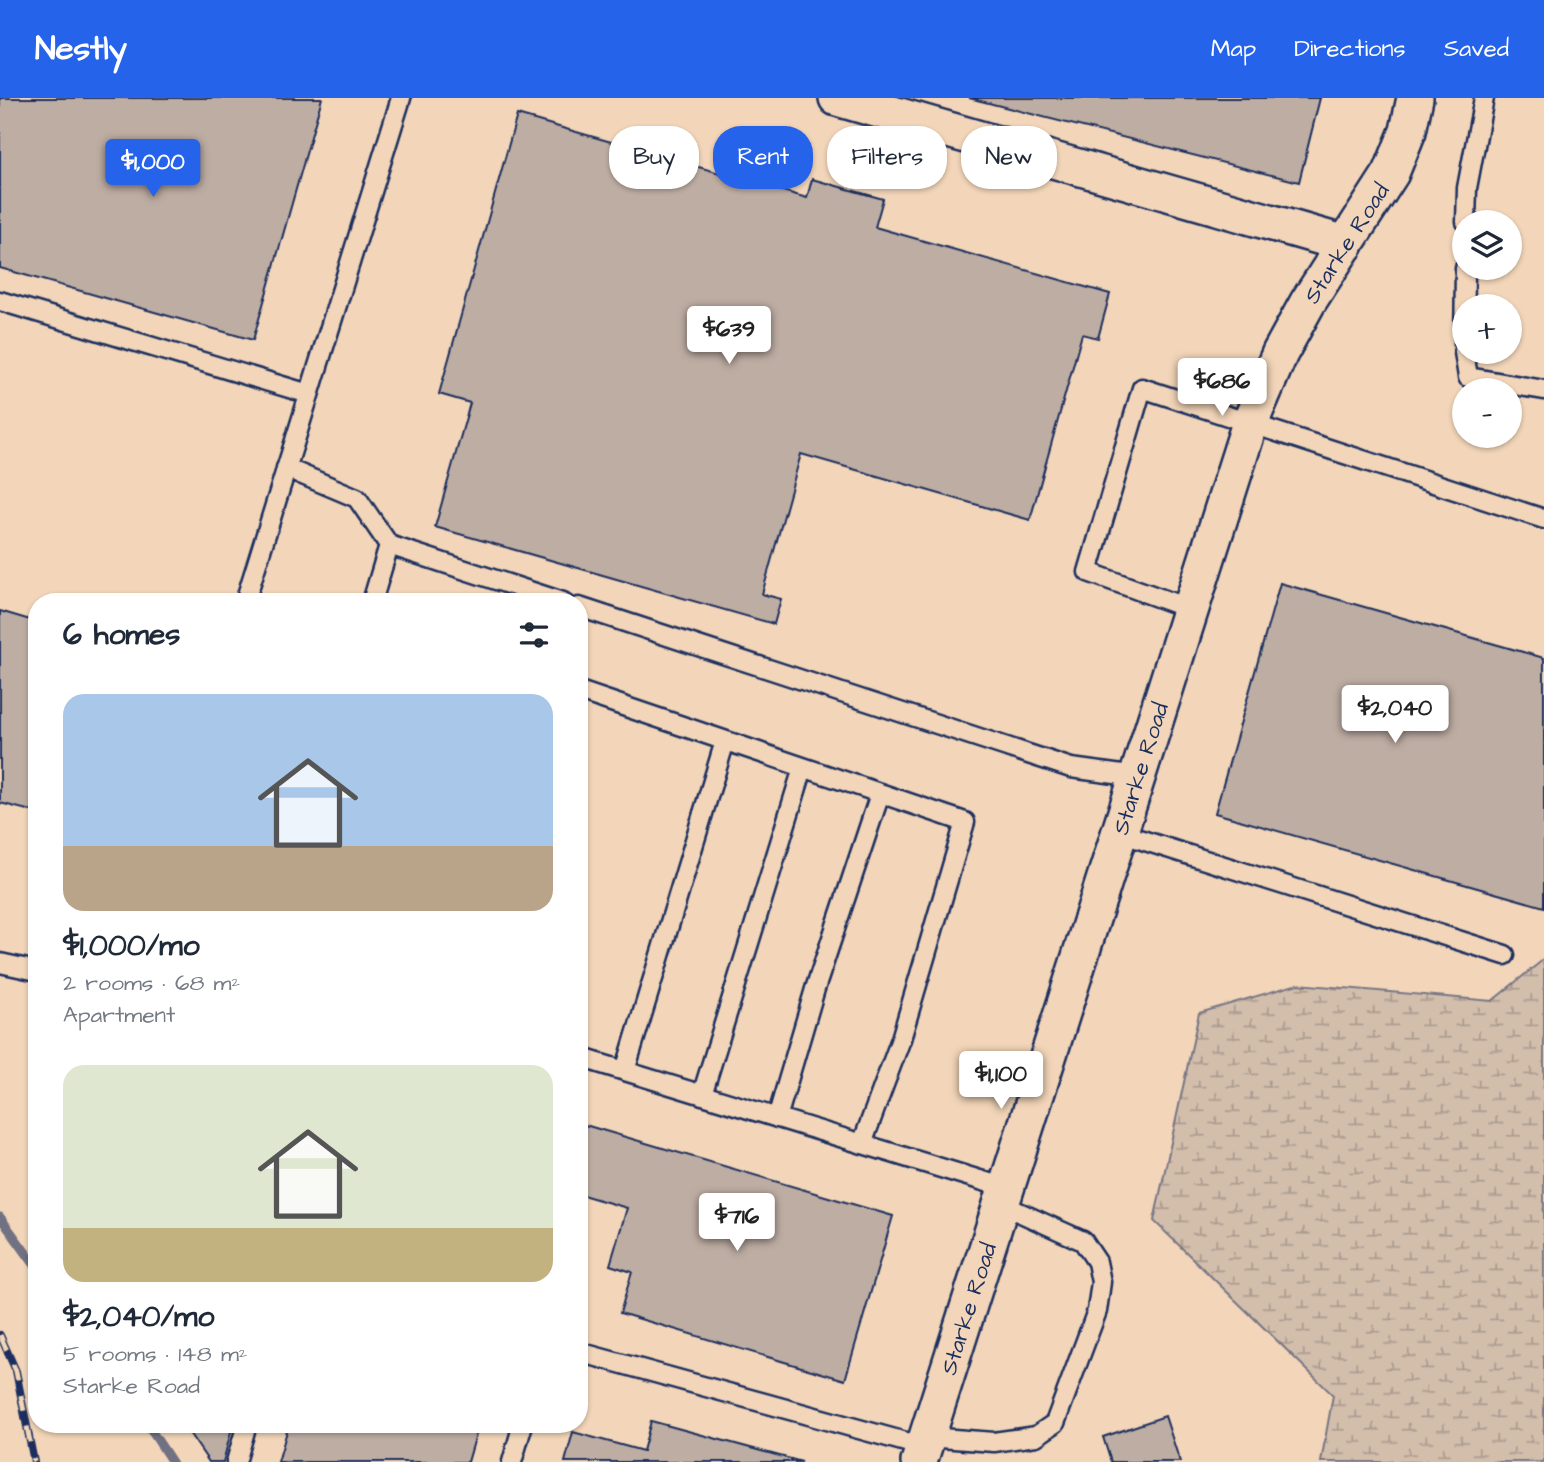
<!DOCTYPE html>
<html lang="en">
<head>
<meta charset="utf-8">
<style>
	:root { --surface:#fff; --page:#f6f6f7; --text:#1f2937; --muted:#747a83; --accent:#2563eb }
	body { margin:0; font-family:"Architects Daughter",sans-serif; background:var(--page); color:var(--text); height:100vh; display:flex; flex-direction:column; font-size:26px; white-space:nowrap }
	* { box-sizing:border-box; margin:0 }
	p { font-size:23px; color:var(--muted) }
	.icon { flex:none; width:38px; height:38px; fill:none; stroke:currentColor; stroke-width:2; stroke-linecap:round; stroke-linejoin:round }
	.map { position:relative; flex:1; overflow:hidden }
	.panel { position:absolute; left:28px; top:495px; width:560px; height:840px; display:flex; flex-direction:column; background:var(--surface); border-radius:28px; box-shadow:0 2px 5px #0004 }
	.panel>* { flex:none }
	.hud { position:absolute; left:609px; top:28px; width:665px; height:63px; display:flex; gap:14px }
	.tools { position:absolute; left:1452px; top:112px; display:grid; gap:14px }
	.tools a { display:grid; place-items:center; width:70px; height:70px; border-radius:50%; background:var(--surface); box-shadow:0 2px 5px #0004; font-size:35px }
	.price { position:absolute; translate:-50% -60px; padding:0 16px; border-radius:7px; background:#fff; color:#222; font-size:23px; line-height:46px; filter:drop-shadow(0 2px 4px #0008) }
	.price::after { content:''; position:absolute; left:50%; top:42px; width:21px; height:16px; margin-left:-10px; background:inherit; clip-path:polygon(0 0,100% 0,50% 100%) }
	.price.on { background:var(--accent); color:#fff }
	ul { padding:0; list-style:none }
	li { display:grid; align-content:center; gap:14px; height:371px; padding:0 35px }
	li span { display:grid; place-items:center; height:217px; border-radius:21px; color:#555 }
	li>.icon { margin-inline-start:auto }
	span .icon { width:126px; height:126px; fill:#fffc; stroke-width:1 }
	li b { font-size:30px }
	h2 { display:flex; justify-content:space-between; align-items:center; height:84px; padding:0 35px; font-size:30px }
	.chip { padding:0 24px; border-radius:28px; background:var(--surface); box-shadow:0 2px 5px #0004; font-size:24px; line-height:63px }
	.chip.on { background:var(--accent); color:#fff }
	header { display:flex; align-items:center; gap:42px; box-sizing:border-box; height:98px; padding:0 35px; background:var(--accent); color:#fff }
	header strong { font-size:33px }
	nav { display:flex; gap:38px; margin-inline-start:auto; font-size:24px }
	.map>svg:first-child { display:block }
	.wetland { fill:url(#wetland-marsh); stroke:#777685; stroke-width:2 }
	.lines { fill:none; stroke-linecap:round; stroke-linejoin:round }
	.stream { stroke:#707182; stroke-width:9 }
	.building { fill:#beada3; stroke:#1b2f5e; stroke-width:2 }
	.service-casing { stroke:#1b2f5e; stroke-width:23 }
	.minor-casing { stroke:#1b2f5e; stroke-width:40 }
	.service { stroke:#f3d6b9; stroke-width:18 }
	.minor { stroke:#f3d6b9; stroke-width:35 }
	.rail-casing { stroke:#1b2f5e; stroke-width:8 }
	.rail { stroke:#f3d6b9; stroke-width:5; stroke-dasharray:16; stroke-linecap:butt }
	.labels { text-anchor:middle; stroke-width:6; stroke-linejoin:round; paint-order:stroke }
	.street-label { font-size:23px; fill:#1b2f5e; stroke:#f3d6b9 }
</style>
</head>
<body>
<header>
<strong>Nestly</strong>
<nav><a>Map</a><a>Directions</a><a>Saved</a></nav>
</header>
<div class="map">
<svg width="1544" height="1364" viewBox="0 0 1544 1364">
	<defs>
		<pattern id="wetland-marsh" width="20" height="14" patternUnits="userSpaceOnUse" patternTransform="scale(1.75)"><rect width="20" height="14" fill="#d3beac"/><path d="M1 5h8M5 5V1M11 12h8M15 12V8" fill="none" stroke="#aa9b8f"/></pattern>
	</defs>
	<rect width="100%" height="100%" fill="#f3d6b9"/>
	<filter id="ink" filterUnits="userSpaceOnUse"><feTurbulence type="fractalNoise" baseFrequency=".0143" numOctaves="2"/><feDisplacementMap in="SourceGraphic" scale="14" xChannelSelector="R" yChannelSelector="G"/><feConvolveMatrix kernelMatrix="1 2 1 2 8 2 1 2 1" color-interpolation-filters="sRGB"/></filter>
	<g filter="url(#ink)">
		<path class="wetland" d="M1544,861V1364H1321L1333,1297L1154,1123L1199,915L1298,886L1492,903Z"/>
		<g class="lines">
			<path class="stream" d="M0,1119L37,1170
				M147,1326L172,1364"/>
		</g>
		<path class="building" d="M0,0H322L253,242L0,170Z
			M969,0H1320L1299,84Z
			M517,17L807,100L812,81L883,101L875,129L1110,196L1098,240L1082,236L1030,422L801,356L762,496L781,501L774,526L435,429L470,305L439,296Z
			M1280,485L1544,560V809L1215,715Z
			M0,513L37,524L35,714L0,705Z
			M585,1027L893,1118L845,1282L620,1215L632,1174L610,1167L627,1110L579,1096V1046Z
			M1165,1318L1180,1364H1111L1103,1339Z
			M651,1323L802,1364H565L573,1334L643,1353Z
			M183,1326H233L223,1364H209Z
			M289,1326H479L468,1364H278Z"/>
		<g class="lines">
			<defs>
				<path id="service" d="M1466,124L1467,90L1484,0
					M1465,170L1464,254L1468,279L1544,292
					M0,203L309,296
					M286,370L357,400L389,447L563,504
					M245,504L401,0
					M372,504L389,447
					M579,509L1071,670L1137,679
					M1190,511L1088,474L1142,290L1544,421
					M579,593L965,724L901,941L862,1046
					M1120,735L1505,857
					M0,865L37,873
					M579,959L1006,1090
					M625,973L725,643
					M702,997L803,670
					M777,1020L815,891L880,696
					M579,1254L924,1349
					M927,1339L994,1344L1036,1338L1055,1325L1097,1213L1101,1184L1097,1164L1083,1143L1001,1106
					M236,1364L247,1326
					M512,1364L523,1326"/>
				<g id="minor">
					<path d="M837,0L1346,146"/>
					<path id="s1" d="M919,1364L1250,325L1280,255L1308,204L1391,75L1408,33L1415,0"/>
				</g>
			</defs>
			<use href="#service" class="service-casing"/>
			<use href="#minor" class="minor-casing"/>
			<use href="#service" class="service"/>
			<use href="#minor" class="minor"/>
			<defs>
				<path id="rail" d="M0,1237L16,1273L34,1364"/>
			</defs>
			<use href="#rail" class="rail-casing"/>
			<use href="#rail" class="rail"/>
		</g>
	</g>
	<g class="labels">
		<g class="street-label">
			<text dy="8" stroke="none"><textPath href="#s1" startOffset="1295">Starke Road</textPath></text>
			<text dy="8" stroke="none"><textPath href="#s1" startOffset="728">Starke Road</textPath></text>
			<text dy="8" stroke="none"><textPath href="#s1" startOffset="161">Starke Road</textPath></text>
		</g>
	</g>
</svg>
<div class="tools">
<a><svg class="icon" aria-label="layers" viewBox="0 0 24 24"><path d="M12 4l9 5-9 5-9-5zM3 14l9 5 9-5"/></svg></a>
<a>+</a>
<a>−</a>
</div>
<b class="price on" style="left:153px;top:101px">$1,000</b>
<b class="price" style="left:729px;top:268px">$639</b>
<b class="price" style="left:1222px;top:320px">$686</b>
<b class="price" style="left:1395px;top:647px">$2,040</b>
<b class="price" style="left:1001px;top:1013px">$1,100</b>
<b class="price" style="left:737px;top:1155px">$716</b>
<div class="hud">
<a class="chip">Buy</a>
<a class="chip on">Rent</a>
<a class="chip">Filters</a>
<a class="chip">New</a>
</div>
<section class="panel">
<h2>6 homes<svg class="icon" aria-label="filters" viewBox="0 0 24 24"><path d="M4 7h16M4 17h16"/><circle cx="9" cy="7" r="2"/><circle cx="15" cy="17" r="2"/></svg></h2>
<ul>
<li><span style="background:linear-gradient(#a9c7e8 70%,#b9a48a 0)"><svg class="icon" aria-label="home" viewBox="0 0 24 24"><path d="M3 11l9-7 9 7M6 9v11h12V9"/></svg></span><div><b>$1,000/mo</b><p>2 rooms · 68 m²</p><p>Apartment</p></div></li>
<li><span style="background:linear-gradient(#dfe7d0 75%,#c2b280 0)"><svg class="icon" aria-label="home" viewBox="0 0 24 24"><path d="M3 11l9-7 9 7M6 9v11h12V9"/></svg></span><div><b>$2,040/mo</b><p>5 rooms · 148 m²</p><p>Starke Road</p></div></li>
</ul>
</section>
</div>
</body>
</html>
